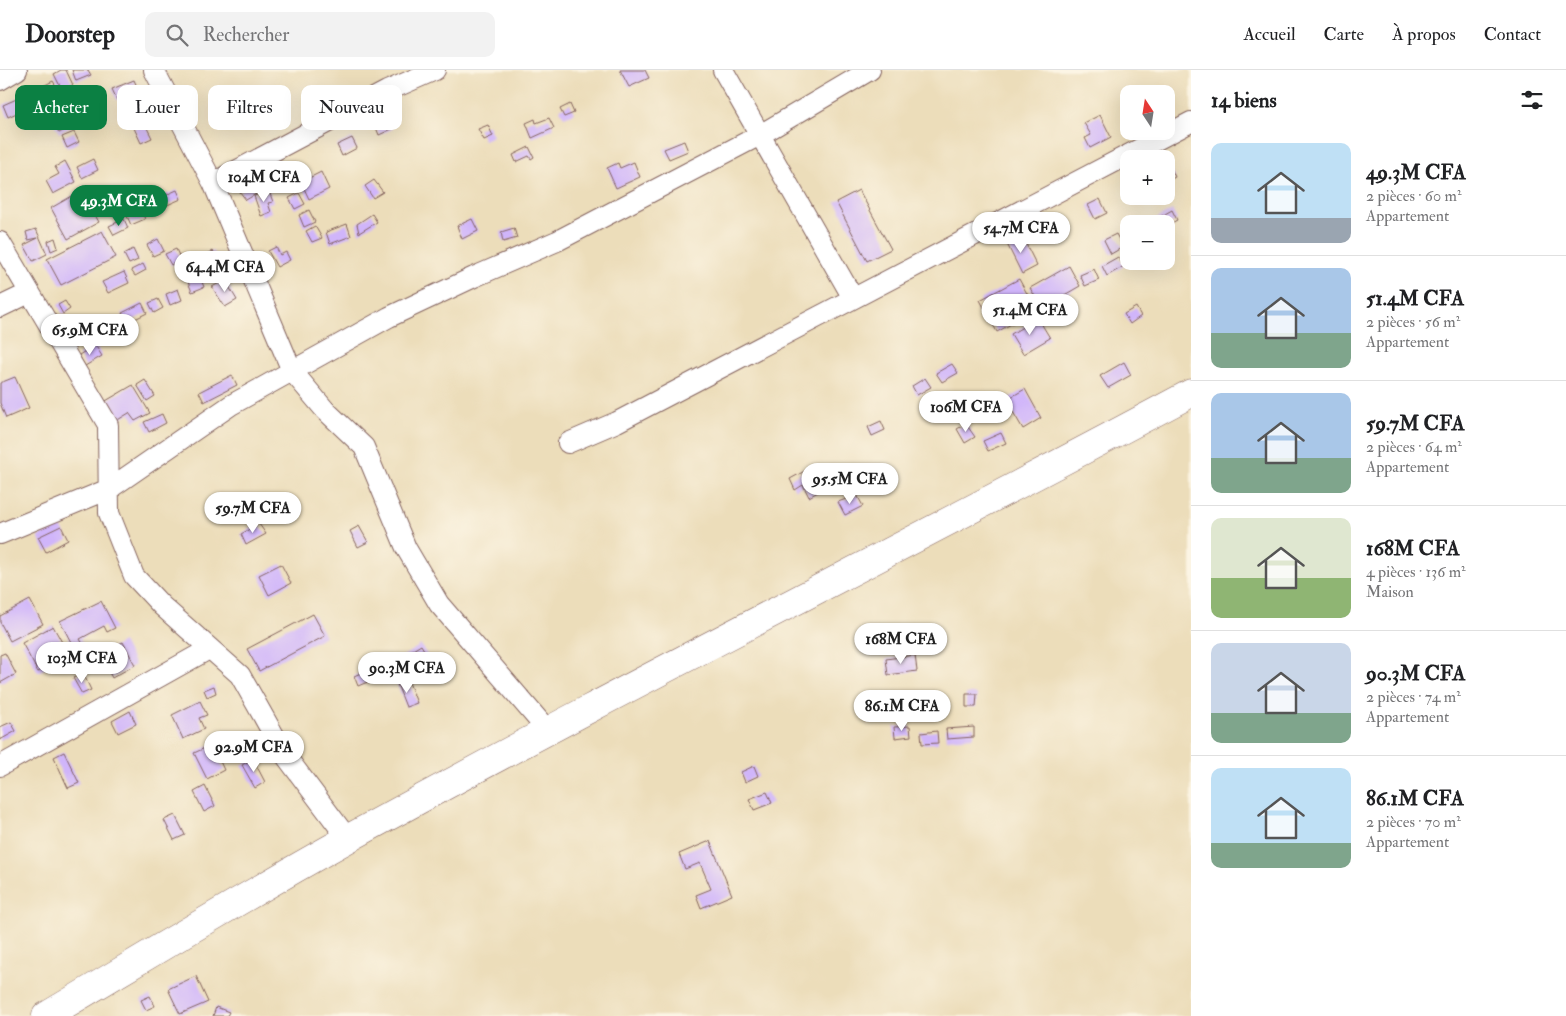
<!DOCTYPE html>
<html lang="fr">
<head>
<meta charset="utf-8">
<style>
	:root { --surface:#fff; --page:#f2f2f2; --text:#202124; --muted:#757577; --line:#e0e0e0; --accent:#0b8043 }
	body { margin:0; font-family:"IM FELL Double Pica",serif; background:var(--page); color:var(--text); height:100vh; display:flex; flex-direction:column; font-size:19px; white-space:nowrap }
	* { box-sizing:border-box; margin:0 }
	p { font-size:16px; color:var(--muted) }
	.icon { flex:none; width:28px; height:28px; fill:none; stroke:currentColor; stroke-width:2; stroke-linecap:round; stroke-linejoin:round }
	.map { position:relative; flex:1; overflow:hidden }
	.side { display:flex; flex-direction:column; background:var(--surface); width:375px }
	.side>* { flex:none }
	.top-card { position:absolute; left:15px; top:15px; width:475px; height:45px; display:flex; gap:10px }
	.needle { width:32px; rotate:348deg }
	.controls { position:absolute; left:1120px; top:15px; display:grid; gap:10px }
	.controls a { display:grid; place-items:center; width:55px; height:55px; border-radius:10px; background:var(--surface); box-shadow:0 5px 20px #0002; font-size:25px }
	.price { position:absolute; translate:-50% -42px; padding:0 11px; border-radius:18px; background:#fff; color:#222; font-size:16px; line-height:32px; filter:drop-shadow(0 1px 2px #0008) }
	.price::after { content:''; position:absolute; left:50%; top:30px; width:15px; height:11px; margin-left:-8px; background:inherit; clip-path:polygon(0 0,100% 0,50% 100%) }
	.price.on { background:var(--accent); color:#fff }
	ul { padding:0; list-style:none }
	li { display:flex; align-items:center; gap:15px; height:125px; padding:0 20px }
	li+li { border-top:1px solid var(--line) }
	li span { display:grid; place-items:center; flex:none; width:140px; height:100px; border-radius:10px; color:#555 }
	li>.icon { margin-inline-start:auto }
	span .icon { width:60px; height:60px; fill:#fffc; stroke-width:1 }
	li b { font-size:21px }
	h2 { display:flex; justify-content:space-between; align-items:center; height:60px; padding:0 20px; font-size:21px }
	.chip { padding:0 18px; border-radius:10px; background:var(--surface); box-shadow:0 5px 20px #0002; font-size:18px; line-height:45px }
	.chip.on { background:var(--accent); color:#fff }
	header { display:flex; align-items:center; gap:30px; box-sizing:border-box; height:70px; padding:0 25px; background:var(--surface); border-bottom:1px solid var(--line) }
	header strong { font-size:24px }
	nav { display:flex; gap:28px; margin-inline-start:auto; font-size:18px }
	.search { width:350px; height:45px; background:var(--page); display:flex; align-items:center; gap:12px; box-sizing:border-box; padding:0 18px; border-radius:10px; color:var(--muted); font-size:19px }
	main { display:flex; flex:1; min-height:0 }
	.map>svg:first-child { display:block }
	.building { fill:#d0b5fa }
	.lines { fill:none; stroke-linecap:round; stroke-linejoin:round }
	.street-casing { stroke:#83625d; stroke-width:22 }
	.secondary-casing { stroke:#83625d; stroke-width:29 }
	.street { stroke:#fff; stroke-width:20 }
	.secondary { stroke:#fff; stroke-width:28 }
</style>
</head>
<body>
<header>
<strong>Doorstep</strong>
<div class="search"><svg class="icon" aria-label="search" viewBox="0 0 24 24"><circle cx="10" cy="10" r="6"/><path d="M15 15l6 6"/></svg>Rechercher</div>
<nav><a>Accueil</a><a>Carte</a><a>À propos</a><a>Contact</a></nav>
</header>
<main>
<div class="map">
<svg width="1191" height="946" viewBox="0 0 1191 946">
	<rect width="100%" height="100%" fill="#fcf5e5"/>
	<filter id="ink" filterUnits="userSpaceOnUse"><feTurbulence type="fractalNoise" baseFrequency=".02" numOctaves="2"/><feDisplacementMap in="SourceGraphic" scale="10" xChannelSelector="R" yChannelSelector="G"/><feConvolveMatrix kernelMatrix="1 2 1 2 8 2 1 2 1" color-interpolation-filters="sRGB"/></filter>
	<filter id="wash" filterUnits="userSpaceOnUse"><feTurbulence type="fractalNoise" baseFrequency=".0096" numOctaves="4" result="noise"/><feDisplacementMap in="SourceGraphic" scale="20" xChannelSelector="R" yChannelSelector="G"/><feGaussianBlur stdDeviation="1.12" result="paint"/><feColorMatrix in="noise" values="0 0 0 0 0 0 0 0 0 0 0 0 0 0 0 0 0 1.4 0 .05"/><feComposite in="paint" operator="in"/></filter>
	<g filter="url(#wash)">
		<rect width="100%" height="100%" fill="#ecddba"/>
		<g id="blocks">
			<path class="building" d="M61,0H66L73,15L62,20L54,4Z
				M72,0H88L91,5L76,11Z
				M620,0H645L649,8L629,17Z
				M134,10L139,21L117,30L112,19Z
				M53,11L59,21L41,31L35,20Z
				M30,23L39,42L24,48L21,41L8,47L3,35Z
				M570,34L574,43L564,47L560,39Z
				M84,38L89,49L76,55L71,44Z
				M66,45L71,57L59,63L53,52Z
				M1100,45L1111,67L1090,78L1085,68L1091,65L1084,53Z
				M549,48L554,58L532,68L526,53L535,49L536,53Z
				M387,49L392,59L379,65L375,55Z
				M145,54L152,68L141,73L134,58Z
				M488,55L493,66L484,70L478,59Z
				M74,62L79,72L67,78L62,67Z
				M352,68L357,78L342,86L337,75Z
				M684,71L688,81L669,89L664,79Z
				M529,77L534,87L531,89L529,86L516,92L513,85Z
				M93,89L98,100L82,108L77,97Z
				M65,91L76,112L53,124L46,111L59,104L55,97Z
				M634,92L640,107L616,118L607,98L618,93L620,98Z
				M1169,94L1175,107L1166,112V95Z
				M321,102L329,119L309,129L301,112Z
				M374,110L383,122L373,128L365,116Z
				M251,115L256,124L246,130L240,122Z
				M177,120L181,129L165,136L161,127Z
				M859,120L891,179L867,191L836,132Z
				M81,121L99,152L68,169L51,138Z
				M269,121L273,132L268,133L271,142L261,146L254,126Z
				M299,123L305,134L295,139L289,128Z
				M1100,129L1107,143L1095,149L1088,135Z
				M141,140L145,149L131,155L127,146Z
				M309,140L315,152L304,157L299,145Z
				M1172,140L1177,150L1166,156V154H1152L1151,152Z
				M372,144L377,152L359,163L357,154Z
				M124,149L128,158L114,165L109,156Z
				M472,149L478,161L462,169L457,156Z
				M347,154L351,166L330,174L326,162Z
				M315,156L322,168L312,172L306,161Z
				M514,158L517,168L503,172L501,162Z
				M36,159L47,184L33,191L24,175L38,168L28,170L26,162Z
				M102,161L116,187L61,215L47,189Z
				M1021,164L1037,196L1022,204L1006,172Z
				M1116,164L1123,177L1111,184L1104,170Z
				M55,168L58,178L51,181L48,171Z
				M158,169L164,181L153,186L147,175Z
				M276,177L280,185L286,182L290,190L277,197L268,181Z
				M133,179L138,190L129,194L124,184Z
				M176,179L181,190L171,195L165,184Z
				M213,181L221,194L204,204L196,191Z
				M1118,187L1124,196L1107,206L1102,196Z
				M143,194L146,200L135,206L131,200Z
				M1069,196L1080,216L1042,238L1030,218Z
				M1094,199L1099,210L1085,216L1080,205Z
				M124,202L129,213L108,223L102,212Z
				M200,207L204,217L192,222L188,212Z
				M1019,209L1036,240L997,262L980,230Z
				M225,210L237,230L225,237L212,217Z
				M178,219L182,230L170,235L166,224Z
				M158,229L163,238L154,243L149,233Z
				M65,231L70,239L63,244L58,235Z
				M142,233L147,243L127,253L122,243Z
				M1136,237L1141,246L1130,254L1124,244Z
				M1038,248L1050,268L1023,284L1011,264Z
				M95,275L102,286L85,296L79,285Z
				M1124,292L1131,305L1108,318L1100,306Z
				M952,294L958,303L942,312L936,303Z
				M232,305L237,315L204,332L199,322Z
				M15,307L29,338L6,348L0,333V313Z
				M925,308L931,317L917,325L912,316Z
				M145,310L155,326L147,331L137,315Z
				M133,315L150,343L135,351L129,343L116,351L104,332Z
				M1025,319L1041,348L1023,359L1006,330Z
				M162,344L166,353L149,362L144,352Z
				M881,351L885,360L872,366L868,357Z
				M966,354L975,367L965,373L957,359Z
				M1001,363L1006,373L988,381L983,371Z
				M814,396L825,418L809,427L803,415L795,420L790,409Z
				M857,425L863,436L845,445L838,432Z
				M233,427L237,436L226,442L221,433Z
				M259,454L266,464L246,475L241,464Z
				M61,456L68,470L46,482L38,467Z
				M359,456L368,472L358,477L350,461Z
				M281,494L291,513L269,525L259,505Z
				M30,530L43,554L10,571L0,552V546Z
				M101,531L115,558L107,562L104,556L80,569L84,576L75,580L60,551Z
				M313,544L325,566L259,601L247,579Z
				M53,556L69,585L38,602L22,573Z
				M123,572L135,595L112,608L100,585Z
				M421,575L427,585L409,596L403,586Z
				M84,581L91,595L82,599L75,586Z
				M5,583L16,604L0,613V585Z
				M915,585L917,601L888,605L886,589Z
				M372,598L377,608L358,616L354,606Z
				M83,603L91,620L82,624L73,608Z
				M408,610L417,633L406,637L397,614Z
				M214,616L216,623L207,627L204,620Z
				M966,624H977L976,637H966Z
				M200,631L207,645L199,648L204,659L183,669L172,645Z
				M130,641L136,654L118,663L112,651Z
				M11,652L16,661L0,670V657Z
				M910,656L911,666L895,668L894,657Z
				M974,657V667L947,669L946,659Z
				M937,661L938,673L922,674L921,663Z
				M243,670L247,681L238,684L234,674Z
				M220,671L226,683L218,687L224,700L207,709L194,683Z
				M64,682L79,713L68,718L54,687Z
				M253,689L265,712L255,718L242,695Z
				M754,696L758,706L745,712L741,702Z
				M205,716L215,736L204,742L194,722Z
				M767,722L772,733L754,740L749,729Z
				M175,745L185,765L174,770L164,750Z
				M710,771L732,825L701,838L696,825L711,819L700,793L685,799L679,784Z
				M196,906L208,932L180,944L168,919Z
				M150,926L155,936L146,940L141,930Z
				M216,937L229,942L227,946H213Z"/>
		</g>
	</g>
	<g filter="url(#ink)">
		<use href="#blocks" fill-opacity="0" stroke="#83625d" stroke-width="1"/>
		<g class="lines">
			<defs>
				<path id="street" d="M154,0L213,113L292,301L325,340L364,377L406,478L439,534L548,661
					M723,0L853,228
					M0,10L17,0
					M213,113L387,21L435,0
					M0,172L108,355L109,443L134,506L162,536L240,605L285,685L348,769
					M0,237L29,223
					M568,373L617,352L1191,52
					M0,464L109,419L231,335L389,247L474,207L557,171L760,65L870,0
					M0,696L209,579"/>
				<path id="secondary" d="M46,946C147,886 248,824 351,767C629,614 912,473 1191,323"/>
			</defs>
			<use href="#street" class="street-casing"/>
			<use href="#secondary" class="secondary-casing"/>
			<use href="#street" class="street"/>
			<use href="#secondary" class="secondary"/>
		</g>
	</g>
</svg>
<div class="controls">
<a><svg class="needle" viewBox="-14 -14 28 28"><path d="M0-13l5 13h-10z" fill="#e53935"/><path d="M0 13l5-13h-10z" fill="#757577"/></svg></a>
<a>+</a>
<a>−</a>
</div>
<b class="price" style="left:264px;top:133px">104M CFA</b>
<b class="price on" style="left:119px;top:157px">49.3M CFA</b>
<b class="price" style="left:1021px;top:184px">54.7M CFA</b>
<b class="price" style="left:225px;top:223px">64.4M CFA</b>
<b class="price" style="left:1030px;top:266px">51.4M CFA</b>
<b class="price" style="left:90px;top:286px">65.9M CFA</b>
<b class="price" style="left:966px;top:363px">106M CFA</b>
<b class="price" style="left:850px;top:435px">95.5M CFA</b>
<b class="price" style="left:253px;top:464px">59.7M CFA</b>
<b class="price" style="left:901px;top:595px">168M CFA</b>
<b class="price" style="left:82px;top:614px">103M CFA</b>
<b class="price" style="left:407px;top:624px">90.3M CFA</b>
<b class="price" style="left:902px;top:662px">86.1M CFA</b>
<b class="price" style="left:254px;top:703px">92.9M CFA</b>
<div class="top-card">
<a class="chip on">Acheter</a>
<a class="chip">Louer</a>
<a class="chip">Filtres</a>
<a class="chip">Nouveau</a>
</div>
</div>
<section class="side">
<h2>14 biens<svg class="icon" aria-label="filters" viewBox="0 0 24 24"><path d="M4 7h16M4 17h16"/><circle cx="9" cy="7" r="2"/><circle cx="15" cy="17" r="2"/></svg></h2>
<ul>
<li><span style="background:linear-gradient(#bfe0f5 75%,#9aa5b1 0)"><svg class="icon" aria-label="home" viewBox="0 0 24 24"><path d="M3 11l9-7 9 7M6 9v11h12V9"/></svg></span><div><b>49.3M CFA</b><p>2 pièces · 60 m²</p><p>Appartement</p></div></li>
<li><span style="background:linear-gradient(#a9c7e8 65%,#7fa58c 0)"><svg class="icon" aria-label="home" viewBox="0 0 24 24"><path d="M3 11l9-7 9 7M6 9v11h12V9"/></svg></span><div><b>51.4M CFA</b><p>2 pièces · 56 m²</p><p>Appartement</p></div></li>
<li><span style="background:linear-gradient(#a9c7e8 65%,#7fa58c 0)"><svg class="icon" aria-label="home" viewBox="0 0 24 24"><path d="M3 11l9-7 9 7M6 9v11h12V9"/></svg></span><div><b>59.7M CFA</b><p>2 pièces · 64 m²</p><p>Appartement</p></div></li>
<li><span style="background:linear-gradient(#dfe7d0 60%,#8fb573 0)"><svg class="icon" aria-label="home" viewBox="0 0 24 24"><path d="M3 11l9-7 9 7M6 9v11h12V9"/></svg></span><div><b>168M CFA</b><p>4 pièces · 136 m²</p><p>Maison</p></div></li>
<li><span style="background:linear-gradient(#c9d6e8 70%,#7fa58c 0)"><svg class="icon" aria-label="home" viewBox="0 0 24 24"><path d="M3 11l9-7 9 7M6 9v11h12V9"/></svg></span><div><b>90.3M CFA</b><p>2 pièces · 74 m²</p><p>Appartement</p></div></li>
<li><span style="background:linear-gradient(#bfe0f5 75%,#7fa58c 0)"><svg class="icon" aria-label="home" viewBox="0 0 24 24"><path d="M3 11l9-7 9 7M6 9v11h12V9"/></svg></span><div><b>86.1M CFA</b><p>2 pièces · 70 m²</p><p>Appartement</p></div></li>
</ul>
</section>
</main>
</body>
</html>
